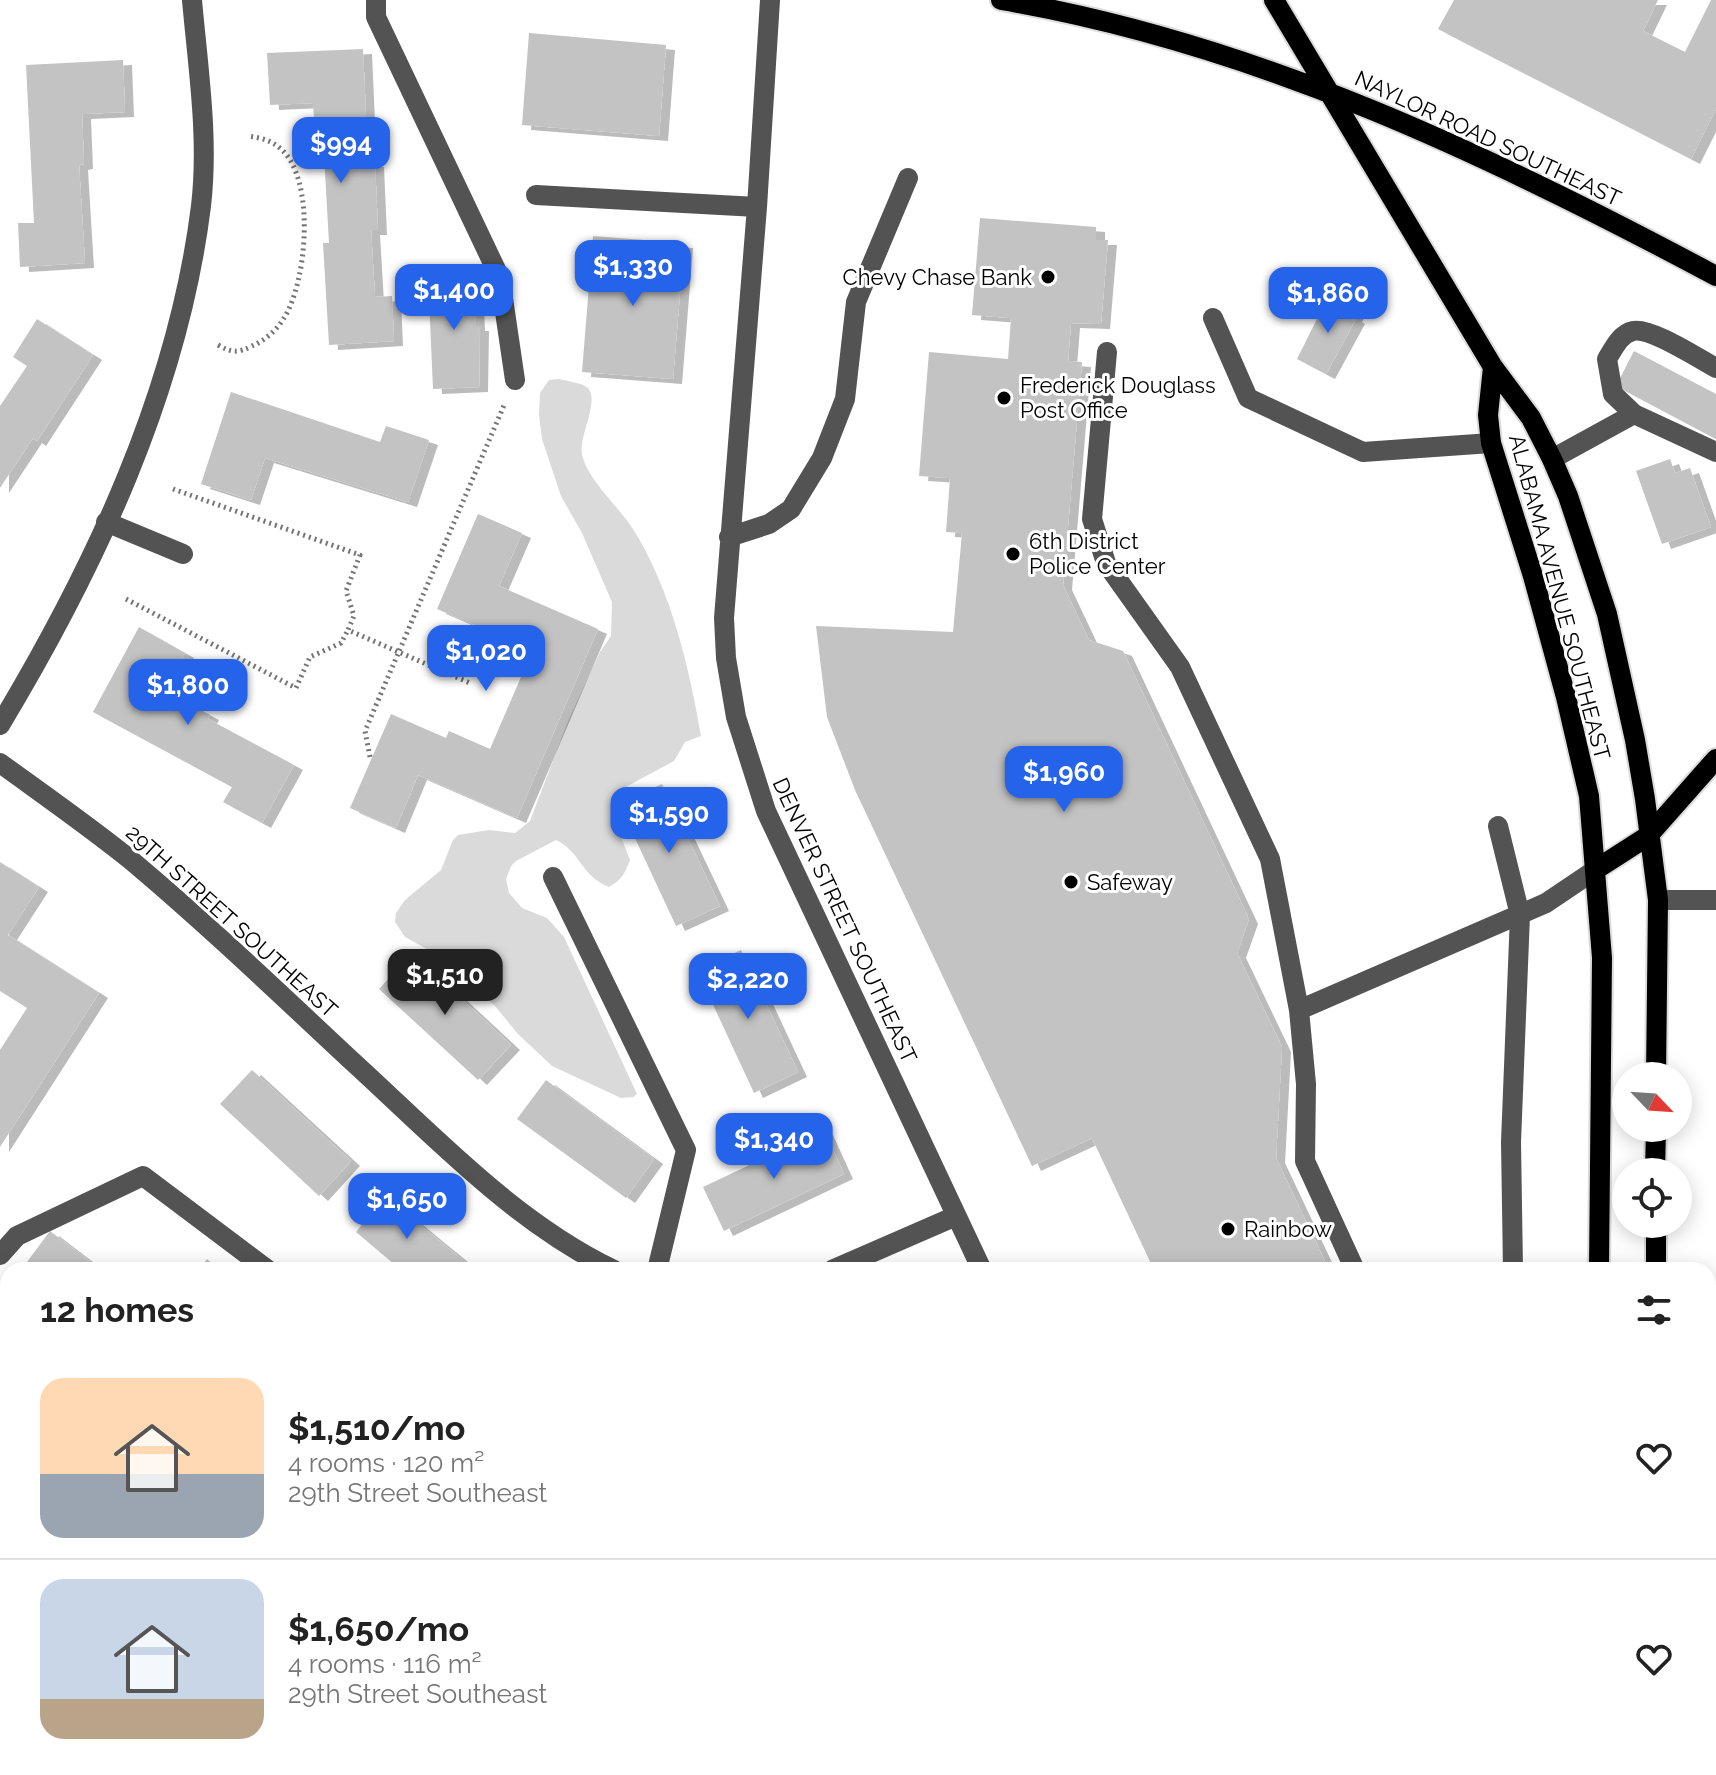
<!DOCTYPE html>
<html lang="en">
<head>
<meta charset="utf-8">
<style>
	:root { --surface:#fff; --page:#f2f2f2; --text:#222; --muted:#767676; --line:#e0e0e0; --accent:#2563eb }
	body { margin:0; font-family:Raleway,sans-serif; background:var(--page); color:var(--text); height:100vh; display:flex; flex-direction:column; font-size:30px; white-space:nowrap }
	* { box-sizing:border-box; margin:0 }
	p { font-size:26px; color:var(--muted) }
	.icon { flex:none; width:44px; height:44px; fill:none; stroke:currentColor; stroke-width:2; stroke-linecap:round; stroke-linejoin:round }
	.map { position:relative; flex:1; overflow:hidden }
	.drawer { position:absolute; left:0px; top:1262px; width:1716px; height:514px; display:flex; flex-direction:column; background:var(--surface); border-radius:24px 24px 0 0; box-shadow:0 4px 20px #0003 }
	.drawer>* { flex:none }
	.needle { width:52px; rotate:115deg }
	.tools { position:absolute; left:1612px; top:1062px; display:grid; gap:16px }
	.tools a { display:grid; place-items:center; width:80px; height:80px; border-radius:50%; background:var(--surface); box-shadow:0 4px 20px #0003; font-size:40px }
	.price { position:absolute; translate:-50% -68px; padding:0 18px; border-radius:16px; background:var(--accent); color:#fff; font-size:26px; line-height:52px; filter:drop-shadow(0 2px 4px #0008) }
	.price::after { content:''; position:absolute; left:50%; top:48px; width:24px; height:18px; margin-left:-12px; background:inherit; clip-path:polygon(0 0,100% 0,50% 100%) }
	.price.current { background:#222; color:#fff }
	ul { padding:0; list-style:none }
	li { display:flex; align-items:center; gap:24px; height:200px; padding:0 40px }
	li+li { border-top:2px solid var(--line) }
	li span { display:grid; place-items:center; flex:none; width:224px; height:160px; border-radius:24px; color:#555 }
	li>.icon { margin-inline-start:auto }
	span .icon { width:96px; height:96px; fill:#fffc; stroke-width:1 }
	li b { font-size:34px }
	h2 { display:flex; justify-content:space-between; align-items:center; height:96px; padding:0 40px; font-size:34px }
	.map>svg:first-child { display:block }
	.green { fill:#dadada }
	.building { fill:#c3c3c3; filter:url(#shadow) }
	.lines { fill:none; stroke-linecap:round; stroke-linejoin:round }
	.major-casing { stroke:#dbdbdb; stroke-width:24 }
	.path { stroke:#757575; stroke-width:5; stroke-dasharray:2 4; stroke-linecap:butt }
	.minor { stroke:#535353; stroke-width:20 }
	.major { stroke:#000; stroke-width:20 }
	.poi-dot { fill:#000; stroke:#fff; stroke-width:3 }
	.labels { text-anchor:middle; stroke-width:6; stroke-linejoin:round; paint-order:stroke }
	.street-label { font-size:22px; fill:#000; stroke:#fff }
	.poi-label { font-size:22px; fill:#000; stroke:#fff; text-anchor:start }
</style>
</head>
<body>
<div class="map">
<svg width="1716" height="1775" viewBox="0 0 1716 1775">
	<defs>
		<filter id="shadow"><feDropShadow dx="9" dy="5" stdDeviation="0" flood-color="#0004"/></filter>
	</defs>
	<rect width="100%" height="100%" fill="#fff"/>
	<path class="green" d="M559,379C567,381 583,383 588,388C600,402 578,437 582,454C586,478 619,507 633,529C671,590 689,666 701,736L685,742L674,761L622,789L610,801L614,819L630,860C625,873 622,880 609,887C581,876 580,851 556,840L516,861L511,866L506,879L509,893L522,908L547,918L564,937L637,1094L633,1097L621,1098L552,1066L518,1034L495,1006L438,955L405,937L395,922L396,913L405,900L441,870L453,840L458,835L489,830L515,833L530,821L568,721L600,652L611,636L612,602L582,533L561,496L542,439L539,414L540,393L549,380Z
		M0,1409L8,1415V1768H530L542,1775H0Z"/>
	<path class="building" d="M1454,0H1658L1643,31L1685,52L1711,0H1716V109L1691,159L1438,29Z
		M529,33L666,45L659,136L522,125Z
		M363,49L368,162H375L378,230H371L375,297L392,296L394,341L329,345L323,243H329L324,154L316,155L313,103L270,105L267,53Z
		M123,60L125,112L82,114L84,164L79,165L85,263L20,267L18,223H34L26,65Z
		M980,218L1096,227V240H1108L1101,324L1071,323L1068,361L1082,362L1063,585L1089,640L1123,651L1249,919L1237,953L1282,1047L1276,1158L1329,1270H1154L1092,1138L1032,1166L855,790L827,717L816,626L953,632L962,533L946,532L950,478L919,476L929,352L1008,359L1011,318L972,315Z
		M593,236L684,243L673,379L582,372Z
		M474,274L476,326H480L479,387L433,389L428,276Z
		M1329,295L1357,309L1353,317L1356,319L1326,374L1297,359Z
		M37,319L93,355L37,441L33,438L0,488V406L27,366L13,357Z
		M1634,351L1716,394V439L1616,386Z
		M231,392L380,442L386,426L429,440L408,502L265,458L251,500L201,484Z
		M1670,459L1675,473L1690,468L1711,527L1662,544L1636,471Z
		M478,514L522,533L499,586L598,629L517,818L418,775L396,828L350,808L391,714L446,738L449,731L490,749L530,656L490,639L493,633L437,609Z
		M139,627L185,653L165,691L210,715L208,719L294,765L262,823L223,802L232,787L93,712Z
		M662,784L720,906L676,926L619,804Z
		M0,862L39,887L8,935L99,993L0,1147V1050L27,1008L0,991Z
		M741,950L798,1072L754,1093L697,970Z
		M412,953L511,1045L478,1080L379,989Z
		M252,1070L351,1161L319,1196L220,1104Z
		M546,1080L654,1159L626,1198L517,1119Z
		M824,1130L844,1174L724,1231L703,1187Z
		M385,1196L437,1239L475,1270H401L356,1232Z
		M50,1231L101,1270H21Z
		M207,1259L220,1270H199Z
		M893,1768H935L932,1775H917L903,1770L901,1775H895L892,1774Z
		M983,1768H1077L1102,1774L981,1775Z"/>
	<g class="lines">
		<defs>
			<path id="major" d="M1001,0C1255,43 1490,155 1716,276
				M1274,0L1493,367L1531,418L1552,459L1568,496L1607,614L1635,740L1645,799L1658,900L1656,1076
				M1493,367L1488,415L1491,443L1533,576L1566,697L1589,796L1602,958L1599,1270
				M1595,870L1648,836L1716,759
				M1655,1172L1656,1128
				M1656,1224V1270
				M1597,1768V1775
				M1648,1768V1775"/>
		</defs>
		<use href="#major" class="major-casing"/>
		<path class="path" d="M218,345C232,353 238,353 252,346C264,341 277,330 284,318C307,282 316,180 281,149C271,140 261,138 248,136
			M173,489L360,555L346,591L354,616L348,630L470,683
			M126,599L296,688L310,657L341,643L348,630
			M370,757L365,731L505,403"/>
		<path class="minor" d="M376,0V17L500,278L515,380
			M770,0L757,207L724,618L726,658L736,717L766,811L982,1270
			M536,195L757,207
			M1213,318L1248,398L1363,452L1491,443
			M1107,352L1092,519L1106,563L1180,667L1270,859L1299,1010L1306,1084L1305,1161L1355,1270
			M1634,414L1613,394L1607,359C1614,348 1620,334 1633,331C1651,327 1699,359 1716,368
			M1552,459L1634,414L1716,452
			M106,522L183,554
			M729,537L769,524L791,509L822,458L845,399L856,302L908,178
			M0,725C95,567 178,391 201,206C209,138 198,68 192,0
			M0,763C44,795 90,827 132,861C208,925 280,994 353,1062C434,1136 514,1222 614,1270
			M1498,826L1520,915L1511,1142L1513,1270
			M553,877L686,1150L657,1270
			M1658,900H1716
			M1299,1010L1546,903L1595,870
			M0,1255L17,1236L143,1176L268,1270
			M832,1270L956,1216
			M0,1357L8,1363
			M1708,1440L1716,1439
			M1708,1742H1716
			M644,1768L661,1775
			M1218,1768L1221,1775
			M1340,1768L1343,1775"/>
		<use href="#major" class="major"/>
	</g>
	<g class="poi-dot">
		<circle cx="1048" cy="277" r="8"/>
		<circle cx="1004" cy="398" r="8"/>
		<circle cx="1013" cy="554" r="8"/>
		<circle cx="1071" cy="882" r="8"/>
		<circle cx="1228" cy="1229" r="8"/>
	</g>
	<g class="labels">
		<g class="street-label">
			<text transform="translate(1488 138) rotate(25)" y="8">NAYLOR ROAD SOUTHEAST</text>
			<text transform="translate(1560 597) rotate(75)" y="8">ALABAMA AVENUE SOUTHEAST</text>
			<text transform="translate(845 920) rotate(65)" y="8">DENVER STREET SOUTHEAST</text>
			<text transform="translate(232 921) rotate(42)" y="8">29TH STREET SOUTHEAST</text>
		</g>
		<g class="poi-label">
			<text x="1032" y="285" text-anchor="end">Chevy Chase Bank</text>
			<text x="1020" y="393">Frederick Douglass<tspan x="1020" dy="25">Post Office</tspan></text>
			<text x="1029" y="549">6th District<tspan x="1029" dy="25">Police Center</tspan></text>
			<text x="1087" y="890">Safeway</text>
			<text x="1244" y="1237">Rainbow</text>
		</g>
	</g>
</svg>
<div class="tools">
<a><svg class="needle" viewBox="-14 -14 28 28"><path d="M0-13l5 13h-10z" fill="#e53935"/><path d="M0 13l5-13h-10z" fill="#767676"/></svg></a>
<a><svg class="icon" aria-label="locate" viewBox="0 0 24 24"><circle cx="12" cy="12" r="6"/><path d="M12 2v4M12 18v4M2 12h4M18 12h4"/></svg></a>
</div>
<b class="price" style="left:341px;top:185px">$994</b>
<b class="price" style="left:633px;top:308px">$1,330</b>
<b class="price" style="left:454px;top:332px">$1,400</b>
<b class="price" style="left:1328px;top:335px">$1,860</b>
<b class="price" style="left:486px;top:693px">$1,020</b>
<b class="price" style="left:188px;top:727px">$1,800</b>
<b class="price" style="left:1064px;top:814px">$1,960</b>
<b class="price" style="left:669px;top:855px">$1,590</b>
<b class="price current" style="left:445px;top:1017px">$1,510</b>
<b class="price" style="left:748px;top:1021px">$2,220</b>
<b class="price" style="left:774px;top:1181px">$1,340</b>
<b class="price" style="left:407px;top:1241px">$1,650</b>
<section class="drawer">
<h2>12 homes<svg class="icon" aria-label="filters" viewBox="0 0 24 24"><path d="M4 7h16M4 17h16"/><circle cx="9" cy="7" r="2"/><circle cx="15" cy="17" r="2"/></svg></h2>
<ul>
<li><span style="background:linear-gradient(#ffd9b3 60%,#9aa5b1 0)"><svg class="icon" aria-label="home" viewBox="0 0 24 24"><path d="M3 11l9-7 9 7M6 9v11h12V9"/></svg></span><div><b>$1,510/mo</b><p>4 rooms · 120 m²</p><p>29th Street Southeast</p></div><svg class="icon" aria-label="heart" viewBox="0 0 24 24"><path d="M12 20l-8-8c-3-5 5-10 8-4 3-6 11-1 8 4z"/></svg></li>
<li><span style="background:linear-gradient(#c9d6e8 75%,#b9a48a 0)"><svg class="icon" aria-label="home" viewBox="0 0 24 24"><path d="M3 11l9-7 9 7M6 9v11h12V9"/></svg></span><div><b>$1,650/mo</b><p>4 rooms · 116 m²</p><p>29th Street Southeast</p></div><svg class="icon" aria-label="heart" viewBox="0 0 24 24"><path d="M12 20l-8-8c-3-5 5-10 8-4 3-6 11-1 8 4z"/></svg></li>
</ul>
</section>
</div>
</body>
</html>
